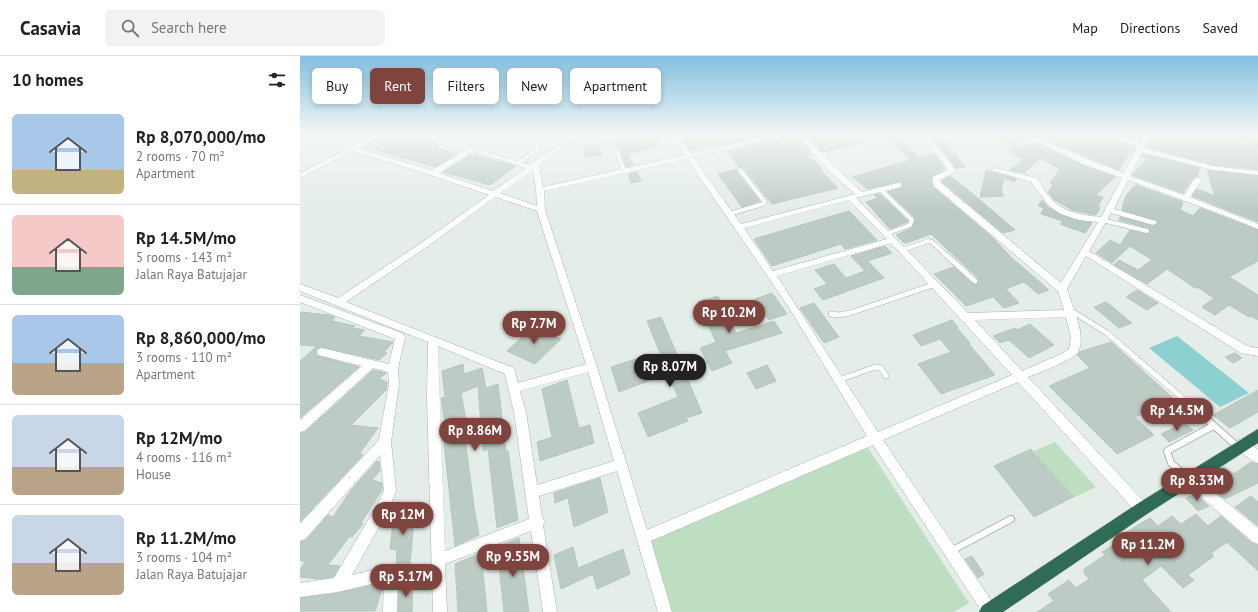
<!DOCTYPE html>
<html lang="en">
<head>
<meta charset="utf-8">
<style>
	:root { --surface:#fff; --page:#f2f2f2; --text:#222; --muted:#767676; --line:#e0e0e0; --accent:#7f443e }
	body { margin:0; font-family:"PT Sans",sans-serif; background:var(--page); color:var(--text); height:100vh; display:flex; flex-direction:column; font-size:15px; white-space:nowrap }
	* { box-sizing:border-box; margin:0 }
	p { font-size:13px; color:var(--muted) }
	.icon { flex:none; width:22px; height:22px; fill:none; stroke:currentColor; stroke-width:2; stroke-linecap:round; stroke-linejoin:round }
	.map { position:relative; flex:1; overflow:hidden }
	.sheet { display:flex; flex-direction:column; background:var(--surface); width:300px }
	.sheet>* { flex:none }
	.guide { position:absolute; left:12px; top:12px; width:380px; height:36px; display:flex; gap:8px }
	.price { position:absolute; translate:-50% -34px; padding:0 9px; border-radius:14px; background:var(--accent); color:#fff; font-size:13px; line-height:26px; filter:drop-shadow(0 1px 2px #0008) }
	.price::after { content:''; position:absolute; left:50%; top:24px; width:12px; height:9px; margin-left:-6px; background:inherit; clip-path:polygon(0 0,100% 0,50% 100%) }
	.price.active { background:#222; color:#fff }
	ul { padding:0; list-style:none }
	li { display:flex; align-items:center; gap:12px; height:100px; padding:0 12px }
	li+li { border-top:1px solid var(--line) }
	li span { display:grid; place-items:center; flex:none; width:112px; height:80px; border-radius:6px; color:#555 }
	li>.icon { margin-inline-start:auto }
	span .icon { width:48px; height:48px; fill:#fffc; stroke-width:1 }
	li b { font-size:17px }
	h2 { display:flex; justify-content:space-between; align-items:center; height:48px; padding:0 12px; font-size:17px }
	.tag { padding:0 14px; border-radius:6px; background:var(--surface); box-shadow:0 2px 6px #0003; font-size:14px; line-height:36px }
	.tag.active { background:var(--accent); color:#fff }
	header { display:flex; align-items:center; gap:24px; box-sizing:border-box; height:56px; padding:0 20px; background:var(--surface); border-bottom:1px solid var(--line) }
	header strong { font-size:19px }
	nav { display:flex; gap:22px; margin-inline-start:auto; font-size:14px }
	.search { width:280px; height:36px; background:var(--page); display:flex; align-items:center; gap:10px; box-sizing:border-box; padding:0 14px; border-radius:6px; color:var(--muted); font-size:15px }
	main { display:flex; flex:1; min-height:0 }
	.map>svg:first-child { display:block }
	.green { fill:#bedec1 }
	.water { fill:#8dd0d1 }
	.building { fill:#bccbc3; stroke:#b6c7be }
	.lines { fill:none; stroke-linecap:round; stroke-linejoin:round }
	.lane-far2-casing { stroke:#a7b5ae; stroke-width:5 }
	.lane-far1-casing { stroke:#a7b5ae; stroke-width:6 }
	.lane-casing { stroke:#a7b5ae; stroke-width:8 }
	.street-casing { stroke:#a7b5ae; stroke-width:1 }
	.highway-casing { stroke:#c2c9c6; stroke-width:1 }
	.lane-far2 { stroke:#fff; stroke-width:4 }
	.lane-far1 { stroke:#fff; stroke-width:5 }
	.lane { stroke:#fff; stroke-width:6 }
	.street { fill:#fff; fill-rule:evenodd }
	.highway { fill:#306b56; fill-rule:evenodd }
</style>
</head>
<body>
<header>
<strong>Casavia</strong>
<div class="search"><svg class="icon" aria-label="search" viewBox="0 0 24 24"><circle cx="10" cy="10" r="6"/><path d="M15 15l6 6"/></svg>Search here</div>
<nav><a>Map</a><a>Directions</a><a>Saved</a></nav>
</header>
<main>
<section class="sheet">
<h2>10 homes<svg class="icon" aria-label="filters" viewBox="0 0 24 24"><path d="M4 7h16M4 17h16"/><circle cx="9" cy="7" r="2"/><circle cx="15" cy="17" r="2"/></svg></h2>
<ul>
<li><span style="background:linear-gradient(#a9c7e8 70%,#c2b280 0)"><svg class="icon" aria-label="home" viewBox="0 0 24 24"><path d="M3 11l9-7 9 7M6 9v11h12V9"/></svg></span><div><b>Rp 8,070,000/mo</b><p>2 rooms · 70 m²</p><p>Apartment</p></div></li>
<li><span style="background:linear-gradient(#f6c9c9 65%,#7fa58c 0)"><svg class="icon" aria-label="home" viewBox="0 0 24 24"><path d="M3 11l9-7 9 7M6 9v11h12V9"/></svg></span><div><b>Rp 14.5M/mo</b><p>5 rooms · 143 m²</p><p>Jalan Raya Batujajar</p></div></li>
<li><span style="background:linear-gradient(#a9c7e8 60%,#b9a48a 0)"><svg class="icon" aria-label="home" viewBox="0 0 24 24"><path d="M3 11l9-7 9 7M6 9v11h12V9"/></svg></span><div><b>Rp 8,860,000/mo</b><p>3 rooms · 110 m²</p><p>Apartment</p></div></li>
<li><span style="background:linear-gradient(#c9d6e8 65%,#b9a48a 0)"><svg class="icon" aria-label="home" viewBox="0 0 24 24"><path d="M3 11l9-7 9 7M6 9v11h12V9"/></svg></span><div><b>Rp 12M/mo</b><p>4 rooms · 116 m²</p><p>House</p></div></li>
<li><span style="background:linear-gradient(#c9d6e8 60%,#b9a48a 0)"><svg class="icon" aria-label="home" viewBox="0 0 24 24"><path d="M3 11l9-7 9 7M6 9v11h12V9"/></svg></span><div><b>Rp 11.2M/mo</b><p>3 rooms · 104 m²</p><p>Jalan Raya Batujajar</p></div></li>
</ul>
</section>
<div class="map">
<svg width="958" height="556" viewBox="0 0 958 556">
	<rect width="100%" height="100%" fill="#e4ede8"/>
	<path class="green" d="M755,386L796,431L773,442L734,395Z
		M568,392L669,547L654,556H370L349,485Z"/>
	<path class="water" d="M877,280L949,337L920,351L849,292Z"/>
	<path class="building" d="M85,79L100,82V79H115L140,88L134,91L157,98L135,111L66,91Z
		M335,79H351L361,90L328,98L333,109L326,111L320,93L316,92L313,85Z
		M398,79H466L423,89L422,88L390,94L382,83Z
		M485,79H496L512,98L503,100L514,105L522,113H519L538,132L472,148L443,112L438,111L428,95L481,82Z
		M506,79H553L562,87L522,96Z
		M588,79H596L619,102L635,98L645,113H641L643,115L632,120L631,123L633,131L692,181L713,203L749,234L738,238L724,226L706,233L719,247L704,252L693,241L666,250L634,218L654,211L674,229L678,227V222L631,178L606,187H604L596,179L612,172L615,165L614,161L588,136L602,132V126H598L567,133L553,121L610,104L586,80Z
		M692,79H796L836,90L832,98L829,97L819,114L742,82H727L716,88L721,92L730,88H738L782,109L815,121L796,139L803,141L798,150L800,152L796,159L772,154L753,143L748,136L753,129L750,127L760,113L740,102L724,117L710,114L723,103L707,95L714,91Z
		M816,79H842L839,84Z
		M851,79H914L913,81H919L928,85L931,84L948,89L940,79L958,81V113L913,109L905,106L904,102L902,106L846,91Z
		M639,80L653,95L665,111L656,112L644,96L628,81Z
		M298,87L302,99L285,101L283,91Z
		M171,98L216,110L190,129L143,116Z
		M843,98L900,112L897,120L894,121L883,137L832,119L848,103L841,101Z
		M437,113V116L460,145L442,151L418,118Z
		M907,114L958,120V166L892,140L897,133L915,140Z
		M686,115L692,116L717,123L714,126L704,122L701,135L704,140L680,141Z
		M337,116L341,125L331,127L328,118Z
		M650,120L673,138L715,174L703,177L642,126V125Z
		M836,129L883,146L880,154L893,160L900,152L958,174V205L929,221L958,239V264L951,260L949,261L929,249L915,259L902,251L914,242L897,231L895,232L867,213L847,228L814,209L819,204L838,214L852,204L830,190L812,207L796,197L810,184L820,189L830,174L847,178L850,176L848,172L819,164L820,161L853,170L858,167L856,164L822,154L826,139Z
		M580,138L608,165L607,166L590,173L566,146L578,142L574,139Z
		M742,144L748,151L761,159L779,165L792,167L785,177L760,168L763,165L741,158L744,152L738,150Z
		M549,155L577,184L545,193L541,188L472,210L454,183Z
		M585,190L592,197L568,205L584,222L523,244L514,233L527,228L515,214L534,208L546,222L565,215L551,200Z
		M837,234L858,247L847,254L826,241Z
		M472,237L487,258L469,264L455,243Z
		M418,240L436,277L474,265L482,277L425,295L432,307L412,315L400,292L416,286L398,246Z
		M806,246L814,252L832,267L819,272L794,251Z
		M514,247L539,281L524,287L500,252Z
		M0,256L29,259L35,261L32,265L55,270L52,272L65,274L59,280L93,286L84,296L87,297L79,304L22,291L18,292L16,296L18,300L59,311L0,362V305L17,290L0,289Z
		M361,261L402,357L386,362L388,365L348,381L338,357L378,341L347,265Z
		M652,264L658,271L657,272L670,287H668L695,319L641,338L618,308L651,296L640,283L621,290L613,279Z
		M730,268L754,289L729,302L709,284L700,287L693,280L715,272L717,274Z
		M233,271L261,283L235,308L207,295Z
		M811,286L875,344L835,361L854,379L817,398L749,330L790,312L777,299L779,296Z
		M935,297L942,302L933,307L925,301Z
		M342,301L351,324L319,336L311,311Z
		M163,308L164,318L182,312L186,332L198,328L206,396L208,395L218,464L197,472L188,393L183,395L178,330L161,337L169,381L165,382L174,451L179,479L155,490L142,368L145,367L141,342L145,341L142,315Z
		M467,309L476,325L456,333L447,317Z
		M73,314L86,317L79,323L87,326L86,334L51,369L78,372L60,397L63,399L0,466V377L5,376Z
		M267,324L279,372L290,369L294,387L240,405L237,386L252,381L242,333Z
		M958,334V356L930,372L913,359Z
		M884,367L893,374L869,386L861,378Z
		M731,393L773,441L734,461L694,410Z
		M77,405L79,406L80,415L72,424L82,427V434L61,467L63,468L52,481H49L28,509L40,510L33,521L18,523L0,521V514L5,506L0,504V486L6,484L28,459L33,461L51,434Z
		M951,406L958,408V427L925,443L905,427L916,419L914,417L924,411L934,418Z
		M300,422L308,456L274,471L268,442L255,447L254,437Z
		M895,438L909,450L898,455L886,442Z
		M951,440L958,446V470L935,451Z
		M115,452L110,508L96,512L97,494L90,493L94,458Z
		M896,458L908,470L921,460L952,487L958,489V515L927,486L911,497L914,500L888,519L894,524L883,532L861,510L842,524L871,556H737L754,545L748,538L769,524L776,532L789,523L784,517V513L805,499L802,496L830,479L827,476L838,469L850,462L858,470L872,460L881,468Z
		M219,482L229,556H204L197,491Z
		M273,491L278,512L323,493L330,518L297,533L293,518L261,533L254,499Z
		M181,497L187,556H158L155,508Z
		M672,500L684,518L678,522L665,503Z
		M113,525L112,556H98L99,530Z
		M82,527V534L75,555H0V542L38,537Z"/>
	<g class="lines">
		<defs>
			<path id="lane-far2" d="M216,79L237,87V93L219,107
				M376,81L385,79
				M317,95L324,115
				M580,133L612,164L610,169L586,178
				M429,158L463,148L465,146L440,114
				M802,164L847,175
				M603,194L628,185L632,186L646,199"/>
			<path id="lane-far1" d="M645,198L675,225
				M770,254L807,277L896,354
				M531,258L539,259L550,257L636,228
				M539,324L575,311L581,312L586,320"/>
			<path id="lane" d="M895,353L938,391
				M889,423L871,407L867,395L913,370
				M651,495L711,463"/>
			<path id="street" d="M75,79H83L59,93L132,114L166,94L116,79H127L230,109L272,79H279L239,109L243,131L385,99L378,89L364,90L356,79H362L368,87L375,86L371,79H377L391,98L472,79H484L481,81L393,101L441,168L555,138L528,114L497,79H504L534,110L562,136L598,127H601V131L556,142L668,257L764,254L758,235L634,130L632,123L633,121L648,114L638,99L627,86V84H631L643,97L656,115L640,124L641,127L761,227L798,166L779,164L761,158L749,150L731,126L691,114L695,112L737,122C741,127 743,133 747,138C761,156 779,159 801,161L822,122L783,108L738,86H730L720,91L717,89L727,83H741L789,104L824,117L838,89L797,79H809L840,86L844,79H850L844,92L913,110L958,115V119L913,114L842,96L830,120L884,139L895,122H901L902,124L890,141L958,168V173L923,159L828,124L814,153L856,165L857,167L853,169L811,157L789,195L947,290L958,292V300L941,297L786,200L767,233C772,249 787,281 778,296C774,304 738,317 728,321L847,449L848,453L847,457L842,459L837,457L718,326L583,384L695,550L697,556H682L573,389L351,485L372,556H358L317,415L239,440L242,461L245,466L243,469L257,556H243L231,475L145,508L147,556H133L127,341L128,286L0,235V228L38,242L121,187L189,139L130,119L53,95L0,122V117ZM173,95L226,112L193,135L139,117ZM387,103L488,250L567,380L347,474L297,311L245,154L244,135ZM233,114L236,134L237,150L200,137ZM195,141L237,155L286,308L218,327L214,312L46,246L127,191ZM549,144L587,183L473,215L444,172ZM591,187L712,319L578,376L477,220ZM766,261L771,281L769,293L763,297L722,315L675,264ZM138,290L205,318L214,356L229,463L145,495ZM288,316L314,405L237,429L226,356L220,335Z
				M320,79H332L301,87L298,85Z
				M918,79H927L932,82L929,84Z
				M0,239L104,278L105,281L98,313L99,328L91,386L96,435L87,457L52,519L85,511L94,514L98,523L97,556H83L84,525L38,536L0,541V527L34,522L77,449L84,435L80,399L5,483L0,485V468L79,384L89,328L88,316L73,312L4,375L0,376V364L62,310L18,299L17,296L18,293L22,292L89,308L95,283L0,246Z
				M942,383L946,384L958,394V407C950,405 940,396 936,388L938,384Z
				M889,417L893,419L958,472V488L953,486L885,427L883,423L885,419Z"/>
			<path id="highway" d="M958,373V387L847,458L703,556H679L682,550L837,448Z"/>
		</defs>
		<use href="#lane-far2" class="lane-far2-casing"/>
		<use href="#lane-far1" class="lane-far1-casing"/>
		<use href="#lane" class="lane-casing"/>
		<use href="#street" class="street-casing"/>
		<use href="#highway" class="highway-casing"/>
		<use href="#lane-far2" class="lane-far2"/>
		<use href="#lane-far1" class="lane-far1"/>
		<use href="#lane" class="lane"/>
		<use href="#street" class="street"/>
		<use href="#highway" class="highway"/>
	</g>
	<linearGradient id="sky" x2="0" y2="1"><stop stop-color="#83bfdf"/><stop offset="0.5" stop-color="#f3f7f5"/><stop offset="1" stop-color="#f3f7f5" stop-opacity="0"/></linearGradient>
	<rect width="958" height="157" fill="url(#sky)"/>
</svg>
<b class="price" style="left:429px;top:278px">Rp 10.2M</b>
<b class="price" style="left:234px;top:289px">Rp 7.7M</b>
<b class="price active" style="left:370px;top:332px">Rp 8.07M</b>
<b class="price" style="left:877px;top:376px">Rp 14.5M</b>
<b class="price" style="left:175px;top:396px">Rp 8.86M</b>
<b class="price" style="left:897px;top:446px">Rp 8.33M</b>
<b class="price" style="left:103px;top:480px">Rp 12M</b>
<b class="price" style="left:848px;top:510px">Rp 11.2M</b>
<b class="price" style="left:213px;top:522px">Rp 9.55M</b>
<b class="price" style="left:106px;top:542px">Rp 5.17M</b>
<div class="guide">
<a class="tag">Buy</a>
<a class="tag active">Rent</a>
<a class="tag">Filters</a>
<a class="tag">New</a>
<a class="tag">Apartment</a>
</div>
</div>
</main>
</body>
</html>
